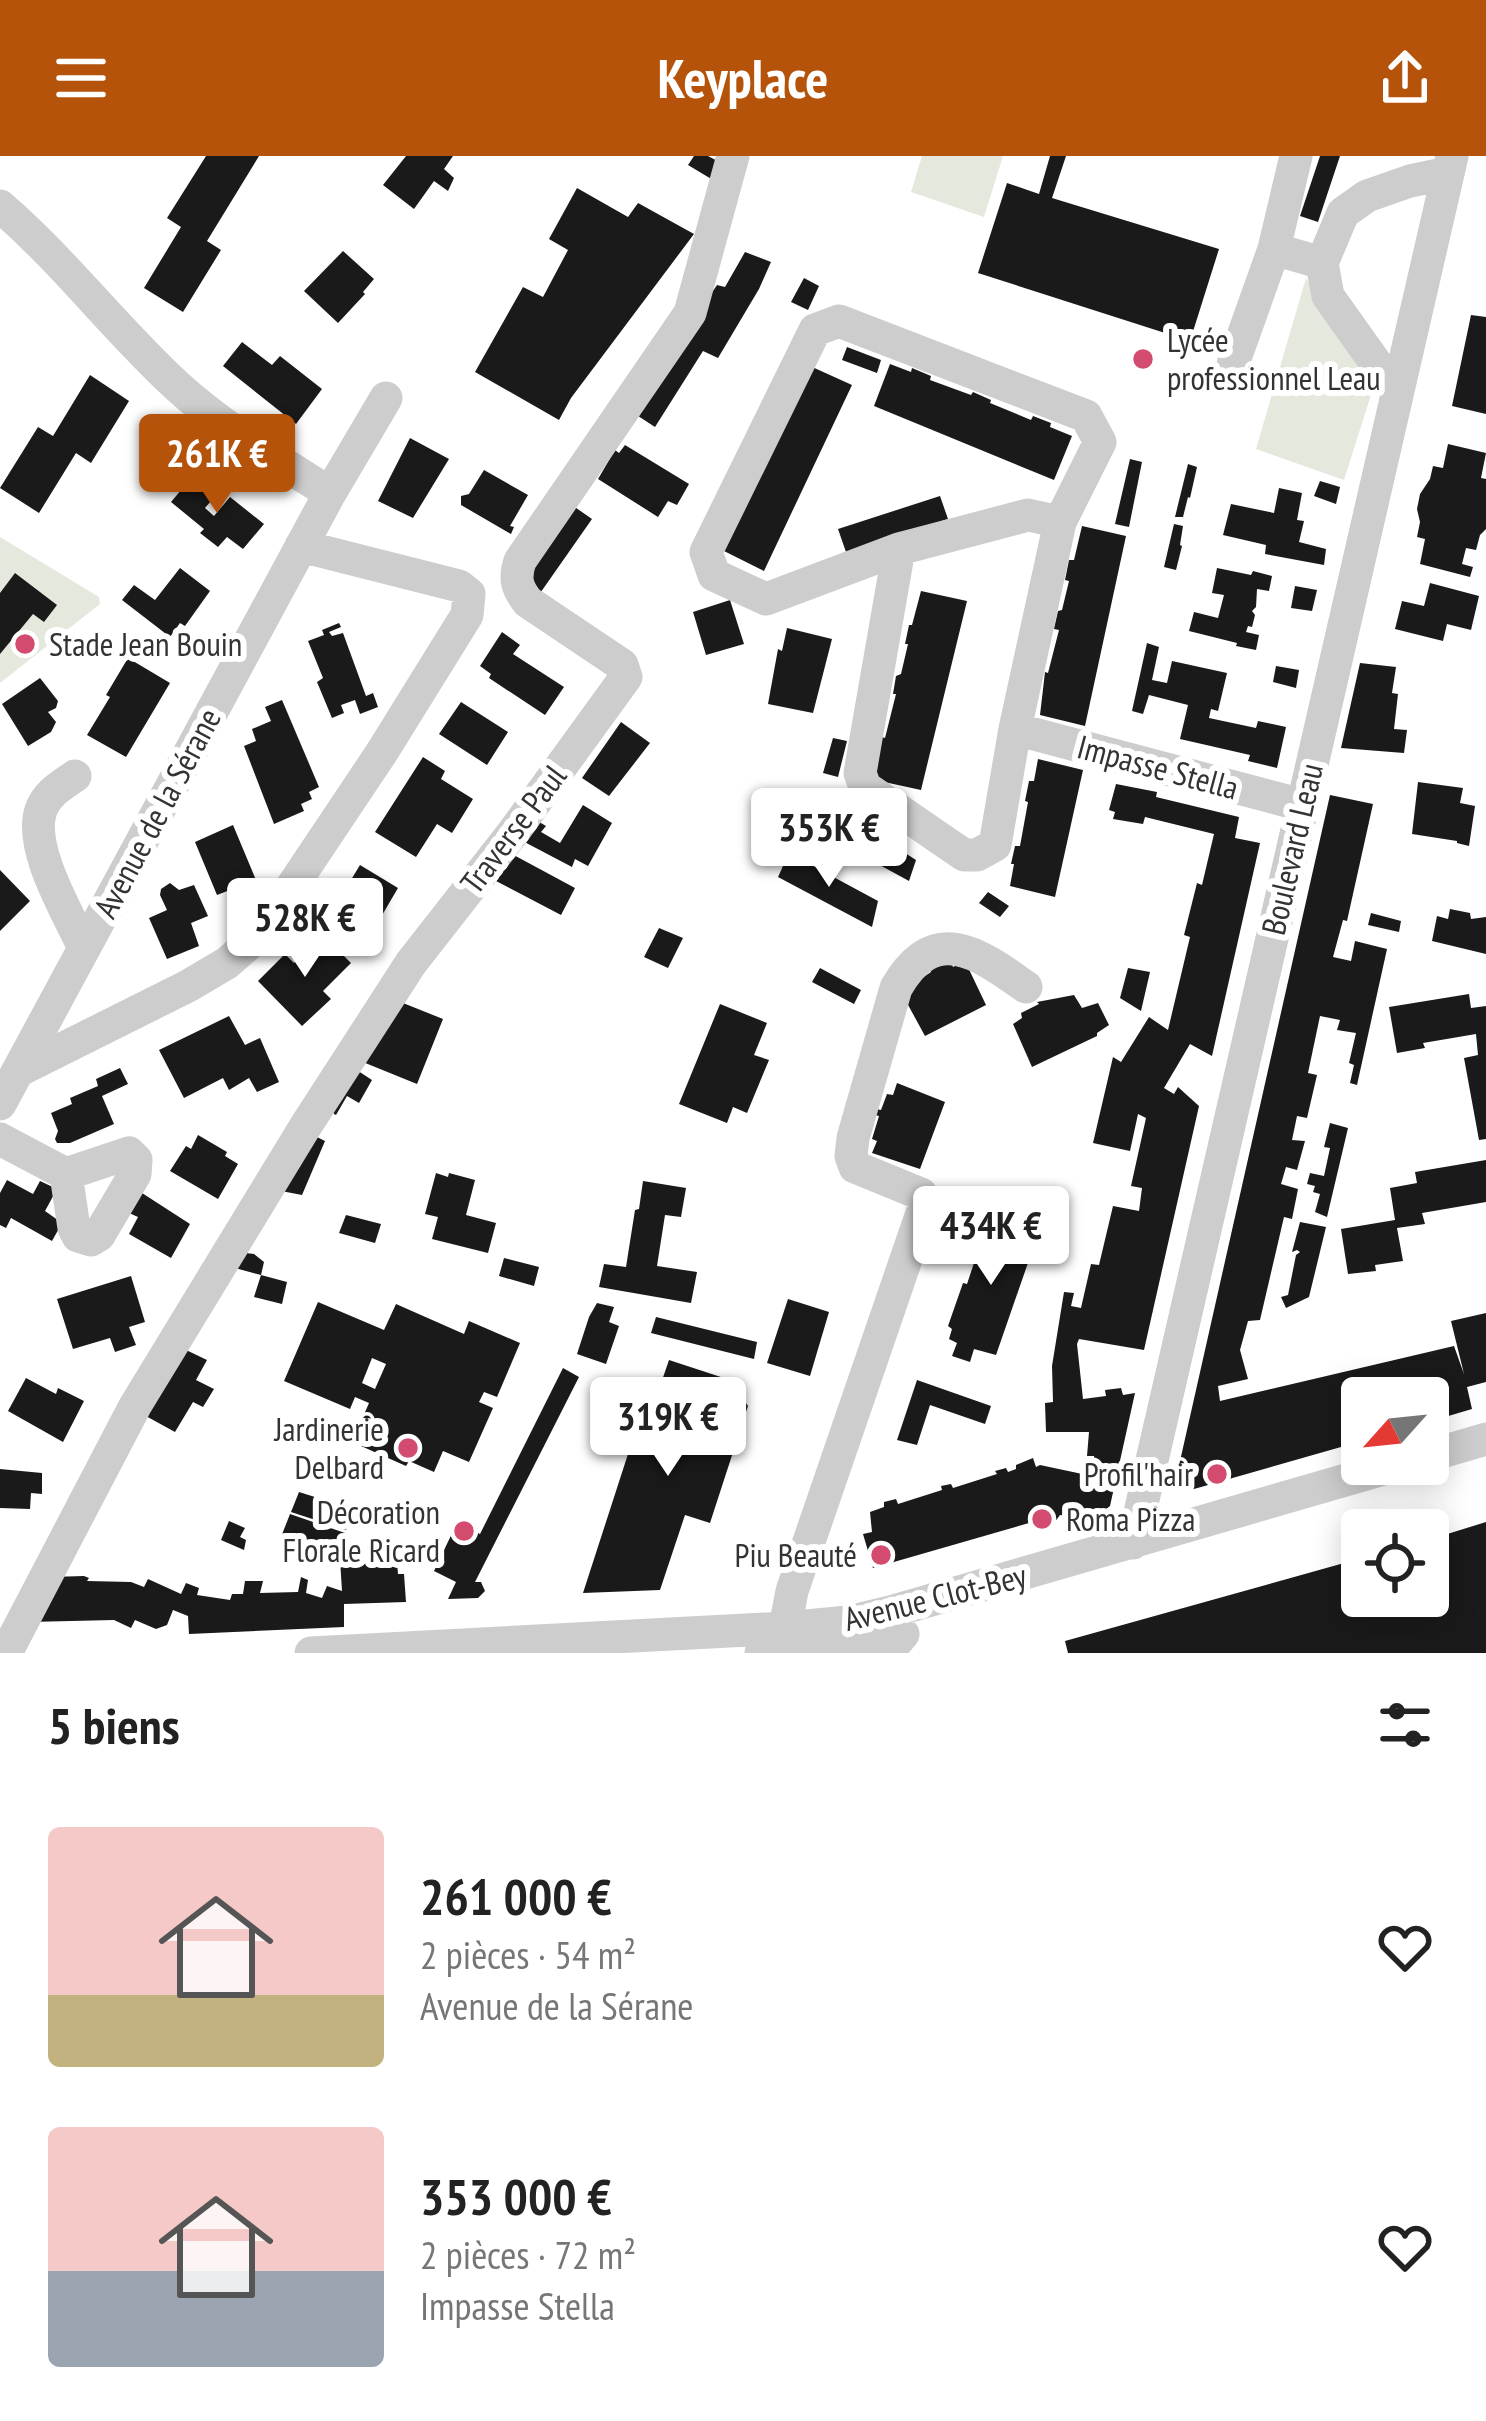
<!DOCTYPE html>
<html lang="fr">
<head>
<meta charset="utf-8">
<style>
	:root { --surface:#fff; --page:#f2f2f2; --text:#222; --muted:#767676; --accent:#b45309 }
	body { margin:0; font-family:"PT Sans Narrow",sans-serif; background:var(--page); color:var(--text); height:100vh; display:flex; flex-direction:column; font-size:45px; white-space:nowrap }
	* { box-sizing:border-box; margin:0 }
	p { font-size:39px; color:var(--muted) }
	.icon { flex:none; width:66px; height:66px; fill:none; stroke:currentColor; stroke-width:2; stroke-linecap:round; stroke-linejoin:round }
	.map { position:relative; height:1497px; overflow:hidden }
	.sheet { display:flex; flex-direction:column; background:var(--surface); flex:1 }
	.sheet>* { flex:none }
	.needle { width:78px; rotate:243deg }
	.buttons { position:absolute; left:1341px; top:1221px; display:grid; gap:24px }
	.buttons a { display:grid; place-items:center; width:108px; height:108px; border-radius:12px; background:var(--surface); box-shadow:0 6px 30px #0003; font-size:60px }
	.price { position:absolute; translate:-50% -102px; padding:0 27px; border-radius:12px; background:#fff; color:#222; font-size:39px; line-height:78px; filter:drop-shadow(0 3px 6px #0008) }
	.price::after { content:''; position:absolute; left:50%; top:72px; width:36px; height:27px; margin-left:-18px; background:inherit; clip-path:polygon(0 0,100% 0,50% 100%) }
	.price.selected { background:var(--accent); color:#fff }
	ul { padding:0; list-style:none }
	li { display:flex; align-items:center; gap:36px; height:300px; padding:0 48px }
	li span { display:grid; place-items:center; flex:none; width:336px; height:240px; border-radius:12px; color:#555 }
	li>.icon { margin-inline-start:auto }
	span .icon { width:144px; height:144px; fill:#fffc; stroke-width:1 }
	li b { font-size:51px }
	h2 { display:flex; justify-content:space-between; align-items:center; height:144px; padding:0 48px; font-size:51px }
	header { display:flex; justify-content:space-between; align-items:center; height:156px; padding:0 48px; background:var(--accent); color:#fff; font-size:54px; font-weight:700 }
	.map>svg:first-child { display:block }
	.green { fill:#e4e8dd }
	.building { fill:#1a1a1a; fill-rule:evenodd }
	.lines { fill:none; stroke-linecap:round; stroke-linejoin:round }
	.minor { stroke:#cdcdcd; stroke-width:33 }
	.poi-dot { fill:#d34b6f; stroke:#fff; stroke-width:4.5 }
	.labels { text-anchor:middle; stroke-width:12; stroke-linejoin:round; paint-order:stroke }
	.poi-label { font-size:33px; fill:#333; stroke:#fff; text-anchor:end }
	.street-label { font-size:33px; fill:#333; stroke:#fff }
</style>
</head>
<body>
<header><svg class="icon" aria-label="menu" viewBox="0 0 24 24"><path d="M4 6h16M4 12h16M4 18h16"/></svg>Keyplace<svg class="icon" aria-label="share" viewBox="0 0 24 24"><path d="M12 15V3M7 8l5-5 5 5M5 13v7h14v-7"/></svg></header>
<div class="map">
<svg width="1486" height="1497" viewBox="0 0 1486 1497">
	<rect width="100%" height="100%" fill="#fff"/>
	<path class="green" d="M922,0H1003L984,61L911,36Z
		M1306,122L1377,220L1344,324L1256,293Z
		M0,381L99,441L100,448L0,527Z"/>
	<path class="building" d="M206,0H259L207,85L221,94L183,156L144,132L181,71L167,62Z
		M406,0H453L444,13L454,22L448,35L434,25L414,53L383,29Z
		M694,0H708L723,8L718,27L688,9Z
		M1050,0H1066L1052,42L1219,93L1190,185L978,117L1007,27L1039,38Z
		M1320,0H1340L1318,66L1300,60Z
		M577,32L628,61L638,47L694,78L571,242L559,264L475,216L523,131L543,141L568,94L549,83Z
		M343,95L374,123L363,136L365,138L338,167L304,135Z
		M745,96L771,106L759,133L718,202L703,195L655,271L632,256L717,129L725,131Z
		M804,122L819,130L808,154L791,146Z
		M1471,159L1486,161V258L1452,250Z
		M242,186L272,209L280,200L322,233L296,268L223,210Z
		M847,191L881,204L877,217L842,204Z
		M890,208L911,216L912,212L931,220L930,224L971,239L973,236L991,244L990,247L1031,264L1033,260L1051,267L1050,271L1072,280L1054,324L874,250Z
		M810,210L852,229L764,415L722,394Z
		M90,219L129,245L91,307L76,297L39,357L0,332L38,271L53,280Z
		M410,282L449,303L413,362L378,345Z
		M1448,288L1486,297L1481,322L1486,323V373L1480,379L1476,394L1466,392L1462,408L1473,411L1470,421L1420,408L1425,383L1417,381L1420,366L1417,353L1420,338L1430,323L1433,310L1443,312Z
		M625,289L689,328L677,349L668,345L658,361L598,323L615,294L619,297Z
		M1130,303L1142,306L1129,371L1115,368Z
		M1188,308L1197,311L1190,342L1188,341L1183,361H1175Z
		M484,314L528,339L510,370L514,371L511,378L461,349V340L469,338Z
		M192,321L216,339L205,352L214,360L230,341L264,368L243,393L227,381L218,391L200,377L204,373L171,346Z
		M1320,325L1340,331L1336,348L1314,340Z
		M1279,332L1302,337L1297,364L1304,365L1299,386L1326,393L1324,409L1265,398L1266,389L1223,379L1231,348L1274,357Z
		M940,340L948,363L846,396L838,373Z
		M569,347L592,363L536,443L528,412Z
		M1174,368L1183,370L1180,389L1182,390L1176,414L1164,411Z
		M1082,370L1126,380L1085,570L1040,559L1045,516L1048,517L1059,474L1054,473L1058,455L1062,454L1069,425L1065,424L1069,404H1074Z
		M180,412L210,435L185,470L180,467L170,481L122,444L134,429L155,444Z
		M1217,412L1251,419L1253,415L1272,420L1269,435L1257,433L1256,451L1252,455L1255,459L1252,471L1248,470L1246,476L1259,479L1256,494L1236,490L1237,487L1189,475L1194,456L1218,462L1224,439L1212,437Z
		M15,417L57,449L44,466L33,458L0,498V437Z
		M1430,427L1479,440L1471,474L1447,468L1443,485L1395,473L1402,445L1424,450Z
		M1295,430L1317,434L1312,455L1291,452Z
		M921,435L967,445L921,634L875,624L882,581L885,582L896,538H893L896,520L901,518L908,488H905L909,469H912Z
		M730,444L744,488L706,499L693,456Z
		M339,467L341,471L329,476L332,480L343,477L366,540L373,537L378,551L360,558L355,544L341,549L344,557L332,562L317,526L323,522L308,485L324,479L322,474Z
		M787,472L832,483L813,557L768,548L778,493L782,495Z
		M502,476L520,489L513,498L564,531L545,559L489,522L491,518L480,510Z
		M1147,487L1159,491L1152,524L1167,527L1172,505L1227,517L1218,555L1211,553L1209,562L1256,572L1258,565L1286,571L1277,612L1248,605L1250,599L1180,583L1188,549L1149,539L1143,558L1132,555Z
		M128,502L170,527L126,601L87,579L110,541L106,539Z
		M1360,507L1396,511L1392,537L1398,538L1394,573L1407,574L1404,597L1341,592Z
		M1276,510L1299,514L1296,532L1273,526Z
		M40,522L58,545L56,552L48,556L56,566L51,576L28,590L2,548Z
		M282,544L319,631L309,636L312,643L301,648L304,655L274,668L244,590L256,585L252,573L271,565L265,551Z
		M461,546L508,576L487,609L439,578Z
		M621,566L650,587L609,640L582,622Z
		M833,582L847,585L838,621L823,617Z
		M423,601L445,615L441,623L473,643L452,677L437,668L416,701L375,676Z
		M1038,603L1083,614L1055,741L1010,730L1014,708H1011L1015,690H1020L1028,646L1025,645L1029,625H1034Z
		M1418,626L1463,632L1460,647L1475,650L1469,690L1457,687V685L1412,678Z
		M1116,628L1157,636L1156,641L1239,661L1235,682L1260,687L1212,900L1190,888L1164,932L1174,938L1178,931L1199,950L1144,1194L1079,1183L1077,1188L1083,1243L1106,1240L1105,1234L1121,1232L1123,1239L1135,1237L1110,1350L1099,1359L1086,1362L1060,1359L1051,1371L1029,1367L873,1412L863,1378L872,1376L870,1356L884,1351V1346L896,1343L898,1348L942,1334L941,1330L951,1328L953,1332L997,1318L995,1315L1006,1312L1008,1316L1016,1313V1309L1033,1302L1036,1311L1040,1309L1087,1319V1328H1094V1300H1087L1089,1276H1046L1045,1247L1053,1246L1052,1210L1064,1136L1074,1137L1071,1150L1081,1152L1091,1108L1099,1109L1113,1050L1139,1055L1142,1032L1131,1030L1146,962L1138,958L1130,995L1093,987L1113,901L1121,906L1149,861L1168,874L1190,781L1184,779L1197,727L1202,729L1214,678L1145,661L1143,668L1113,663L1115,656L1109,654Z
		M1330,639L1373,648L1347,765L1343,764L1333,801L1351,805L1355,785L1387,793L1357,929L1350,927L1354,909L1349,907L1356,877L1337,874L1340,864L1320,860L1308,917L1317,919L1307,962L1297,960L1292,984L1305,985L1297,1014L1286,1011L1281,1028L1298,1033L1292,1063L1284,1061L1260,1164L1248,1165L1240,1194L1248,1223L1218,1230L1220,1245L1454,1190L1464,1218L1451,1165L1486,1157V1226L1467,1231L1472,1253L1428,1266V1242H1362V1285L1194,1333L1187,1332L1181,1327L1178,1314Z
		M583,649L612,667L588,710L575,703L572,711L515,681L529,660L546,670L541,676L560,687Z
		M233,669L256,724L217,739L195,686Z
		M888,686L916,704L909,725L876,707Z
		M510,697L575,732L561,759L496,725Z
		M789,697L878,745L872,771L778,721Z
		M360,709L398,732L378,766L340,742Z
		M0,714L30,745L0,775Z
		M170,727L179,734L194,729L208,760L191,767L199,790L167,803L149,762L167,754L160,739L161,733Z
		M309,731L325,741L312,768L293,756Z
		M988,736L1009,750L1000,761L979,747Z
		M1450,753L1470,757L1471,763L1486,761V798L1432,785L1437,760L1448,763Z
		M1371,757L1401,765L1399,776L1368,769Z
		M659,772L683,782L668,812L644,801Z
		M320,782L337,798L340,796L351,807L323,835L331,843L302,870L258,825L285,798L294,807Z
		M965,805L986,849L925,880L901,836L931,816L929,812L951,806L953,811Z
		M820,812L861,834L854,848L812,826Z
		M1128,812L1150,816L1141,855L1120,842Z
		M1469,838L1471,852L1486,850V983L1479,984L1464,902L1478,899L1476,878L1423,887L1425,892L1397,897L1389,851Z
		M1074,839L1082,852L1098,847L1109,869L1097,877V880L1032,911L1013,868L1022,862L1021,857L1039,848L1037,846Z
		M393,843L443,863L417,928L353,902Z
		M720,848L767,867L754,899L769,904L747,957L733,951L727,967L679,948Z
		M229,860L245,889L260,882L279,926L257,936L249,922L229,934L223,922L184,942L159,894Z
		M352,911L372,924L359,947L347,940L336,959L334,958L329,949Z
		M120,912L128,928L102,940L114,968L70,987H57L55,983L58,975L51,957L72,948L70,942L98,930L96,923Z
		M897,927L945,946L920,1013L872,997L877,985L872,983L879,960L875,959L876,953L881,954L887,938L893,939Z
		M1330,967L1348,972L1327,1061L1315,1056L1320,1038L1313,1036L1315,1030L1307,1028L1310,1017L1324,1020L1330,992L1324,991Z
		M311,978L325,985L302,1039L276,1034Z
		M198,979L227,996L225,1000L238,1008L218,1043L170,1015L186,990L191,993Z
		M1486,1004V1046L1422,1057L1425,1068L1397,1072L1403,1105L1375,1109L1376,1115L1348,1118L1341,1073L1395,1064L1390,1032L1417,1027L1415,1016Z
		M436,1017L448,1021L449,1017L475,1024L466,1059L496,1067L488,1097L432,1083L438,1061L425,1058Z
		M7,1024L33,1038L40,1025L57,1033L45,1055L62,1067L52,1085L11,1062L6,1072L0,1069V1037Z
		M643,1025L686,1032L681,1061L665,1059L657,1110L697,1116L691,1147L599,1131L604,1108L626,1111L635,1054L639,1053Z
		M142,1037L190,1068L171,1102L129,1078L138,1061L129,1057Z
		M346,1059L381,1068L375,1087L339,1077Z
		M986,1060L1038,1078L996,1199L974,1193L970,1206L952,1200L957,1187L949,1183L952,1173L948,1170L963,1127L967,1128L975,1104L971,1103Z
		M1300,1066L1326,1071L1309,1141L1286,1152L1281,1141L1288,1139L1296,1099L1300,1096L1297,1094L1292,1096Z
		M246,1097L254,1098L264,1106L261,1119L231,1111Z
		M504,1102L539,1111L534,1130L499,1120Z
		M261,1119L287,1126L282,1148L254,1141Z
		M131,1120L145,1166L129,1171L136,1189L115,1196L110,1182L73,1193L57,1143Z
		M788,1143L829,1156L810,1220L767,1207Z
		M318,1146L384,1174L396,1148L464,1178L469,1165L520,1187L497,1241L484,1236L479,1246L493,1252L469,1306L443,1295L434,1316L409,1305L406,1310L352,1286L369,1247L355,1241L350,1253L284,1225ZM372,1202L386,1208L375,1233L362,1227Z
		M597,1147L614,1151L609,1166L619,1170L606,1208L577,1198L589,1161Z
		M656,1161L757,1186L754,1203L651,1177Z
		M184,1193L207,1204L196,1224L214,1233L203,1251L193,1246L175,1276L144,1259Z
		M669,1204L730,1224L748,1250L710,1367L685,1359L660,1434L583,1437L628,1298L638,1276L644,1277Z
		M563,1212L579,1221L475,1426H481L485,1435L478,1442L448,1443L456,1426L434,1415L457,1367L480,1378Z
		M26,1222L56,1238L58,1232L84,1245L63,1286L8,1255Z
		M917,1224L991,1250L985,1268L930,1249L917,1289L897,1284Z
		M0,1313L42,1317V1338L31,1337L30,1353L0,1352Z
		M299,1336L353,1353L346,1374L291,1356Z
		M290,1358L345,1377L335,1400L281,1381Z
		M229,1365L245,1372L240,1381L246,1384L244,1394L221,1384Z
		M1486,1366V1497H1068L1065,1485L1362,1402V1440H1428V1384Z
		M373,1394L396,1395L398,1418H404L406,1446L344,1448V1471L189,1478L188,1460L173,1454L167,1469L156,1473L135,1464L131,1472L114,1464L28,1466L50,1421L84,1420L89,1422L87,1425L131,1426L144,1431L148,1423L181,1438L186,1427L199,1432L197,1439L230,1444L232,1438H243L245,1425H263L260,1437L298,1436L301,1421L308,1424L306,1437L322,1442L327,1430L342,1435L340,1403L372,1402Z"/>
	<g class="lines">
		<path class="minor" d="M0,50C64,105 115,173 177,230C223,272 278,304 330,337
			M1274,93L1296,0
			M1233,208L1274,93L1322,107
			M1397,237L1328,140L1322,107L1343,57L1367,40L1410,25L1448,17
			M899,393L860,617L865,631L964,699H977L995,689L1015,573L1060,366L1028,359L899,393L766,443L714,419L706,396L815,174L839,165L1086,260L1100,286L1060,366
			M1015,573L1302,649
			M75,620C62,629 47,637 41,654C28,692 68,757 84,792
			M18,915L188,830L227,807L261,777L382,596L467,459L469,438L459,430L301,390
			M0,948L330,337L386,242
			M0,983L66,1018L129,997L136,1004L135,1018L99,1079L91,1084L78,1080L74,1072L66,1018
			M1428,1300L1486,1283
			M1133,1387L1452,0
			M785,1472L792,1435L924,1051L921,1038L855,1011L851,1000L853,982L896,832C934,765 978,797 1026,831
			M6,1497L135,1250L305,971L411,807L512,678L626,521L622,509L528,446C517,432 514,423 520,405L690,157L733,0
			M311,1497L785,1472L848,1466L890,1456L1401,1308
			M761,1497L903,1478L887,1497"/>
	</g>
	<g class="poi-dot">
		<circle cx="1143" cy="203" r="12"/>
		<circle cx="25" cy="488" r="12"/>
		<circle cx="408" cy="1292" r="12"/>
		<circle cx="1217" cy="1318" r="12"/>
		<circle cx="1042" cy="1363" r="12"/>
		<circle cx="464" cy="1375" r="12"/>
		<circle cx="881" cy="1399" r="12"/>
	</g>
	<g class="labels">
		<g class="poi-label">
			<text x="1167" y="196" text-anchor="start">Lycée<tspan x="1167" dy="38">professionnel Leau</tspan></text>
			<text x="49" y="500" text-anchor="start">Stade Jean Bouin</text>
			<text x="384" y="1285">Jardinerie<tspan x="384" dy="38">Delbard</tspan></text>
			<text x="1193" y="1330">Profil'hair</text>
			<text x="440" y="1368">Décoration<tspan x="440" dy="38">Florale Ricard</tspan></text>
			<text x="1066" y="1375" text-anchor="start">Roma Pizza</text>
			<text x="857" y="1411">Piu Beauté</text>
		</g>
		<g class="street-label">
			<text transform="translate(1158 611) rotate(15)" y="12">Impasse Stella</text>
			<text transform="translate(157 657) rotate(-62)" y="12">Avenue de la Sérane</text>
			<text transform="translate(513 673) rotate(-53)" y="12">Traverse Paul</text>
			<text transform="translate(1292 693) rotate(-77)" y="12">Boulevard Leau</text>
			<text transform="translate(935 1441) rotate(-14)" y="12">Avenue Clot-Bey</text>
		</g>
	</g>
</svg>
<div class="buttons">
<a><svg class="needle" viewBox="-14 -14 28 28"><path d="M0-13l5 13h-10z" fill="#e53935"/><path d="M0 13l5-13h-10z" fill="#767676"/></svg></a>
<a><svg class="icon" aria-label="locate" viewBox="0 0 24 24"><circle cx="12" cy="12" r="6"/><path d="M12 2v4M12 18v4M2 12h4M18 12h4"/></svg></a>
</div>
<b class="price selected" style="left:217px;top:360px">261K €</b>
<b class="price" style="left:829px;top:734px">353K €</b>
<b class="price" style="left:305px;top:824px">528K €</b>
<b class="price" style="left:991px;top:1132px">434K €</b>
<b class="price" style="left:668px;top:1323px">319K €</b>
</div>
<section class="sheet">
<h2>5 biens<svg class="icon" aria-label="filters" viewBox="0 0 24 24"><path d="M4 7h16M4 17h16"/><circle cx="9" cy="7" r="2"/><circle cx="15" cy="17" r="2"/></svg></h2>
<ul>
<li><span style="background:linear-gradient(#f6c9c9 70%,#c2b280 0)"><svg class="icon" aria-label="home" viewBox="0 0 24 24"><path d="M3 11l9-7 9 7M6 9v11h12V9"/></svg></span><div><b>261 000 €</b><p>2 pièces · 54 m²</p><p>Avenue de la Sérane</p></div><svg class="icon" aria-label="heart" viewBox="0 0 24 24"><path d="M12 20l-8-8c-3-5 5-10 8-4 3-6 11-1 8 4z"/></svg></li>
<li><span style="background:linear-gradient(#f6c9c9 60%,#9aa5b1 0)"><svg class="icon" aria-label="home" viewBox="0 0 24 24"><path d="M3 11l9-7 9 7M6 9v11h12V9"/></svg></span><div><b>353 000 €</b><p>2 pièces · 72 m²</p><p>Impasse Stella</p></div><svg class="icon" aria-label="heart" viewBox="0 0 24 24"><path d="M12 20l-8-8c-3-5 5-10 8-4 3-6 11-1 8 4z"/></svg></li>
</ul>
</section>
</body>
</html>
